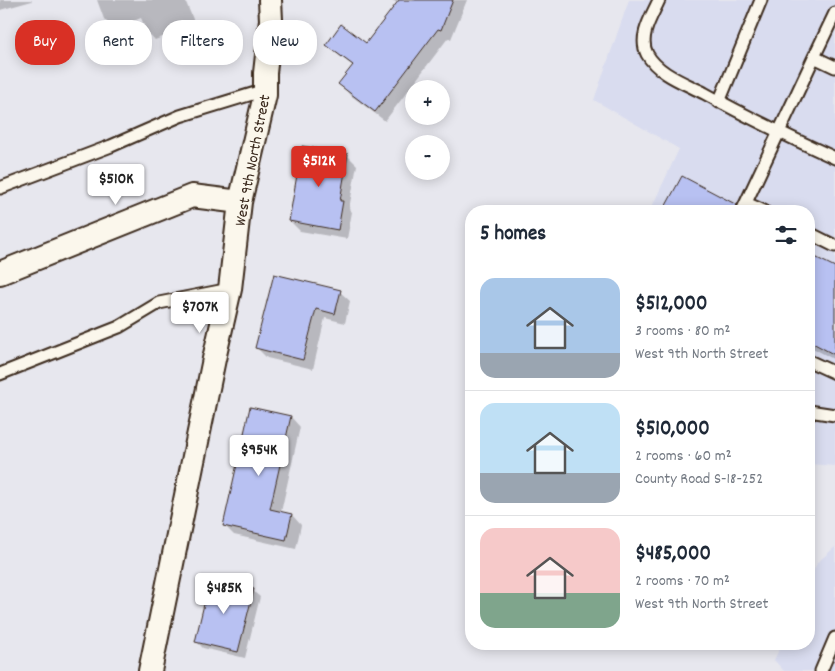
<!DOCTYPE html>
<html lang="en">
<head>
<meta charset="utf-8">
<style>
	:root { --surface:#fff; --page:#f6f6f7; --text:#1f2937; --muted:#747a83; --line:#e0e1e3; --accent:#d93025 }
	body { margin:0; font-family:Dekko,sans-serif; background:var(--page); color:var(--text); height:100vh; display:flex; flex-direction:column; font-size:19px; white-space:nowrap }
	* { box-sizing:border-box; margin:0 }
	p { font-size:16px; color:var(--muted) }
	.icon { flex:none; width:28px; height:28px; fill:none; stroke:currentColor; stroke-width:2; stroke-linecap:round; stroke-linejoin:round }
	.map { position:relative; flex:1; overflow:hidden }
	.panel { position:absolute; left:465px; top:205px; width:350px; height:445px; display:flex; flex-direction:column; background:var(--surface); border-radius:20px; box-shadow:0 2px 12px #0003 }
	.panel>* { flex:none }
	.banner { position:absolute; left:15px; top:20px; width:375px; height:45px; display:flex; gap:10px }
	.fabs { position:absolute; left:405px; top:80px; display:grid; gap:10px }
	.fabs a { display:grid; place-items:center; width:45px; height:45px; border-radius:50%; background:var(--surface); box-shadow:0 2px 12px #0003; font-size:25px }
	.price { position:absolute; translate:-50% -42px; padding:0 11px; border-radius:5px; background:#fff; color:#222; font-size:16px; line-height:32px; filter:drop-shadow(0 1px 2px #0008) }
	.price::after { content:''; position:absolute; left:50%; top:30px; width:15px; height:11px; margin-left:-8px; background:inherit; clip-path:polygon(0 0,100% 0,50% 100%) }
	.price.on { background:var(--accent); color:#fff }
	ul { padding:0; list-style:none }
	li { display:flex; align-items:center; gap:15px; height:125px; padding:0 15px }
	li+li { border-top:1px solid var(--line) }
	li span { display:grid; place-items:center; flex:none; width:140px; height:100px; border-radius:15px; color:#555 }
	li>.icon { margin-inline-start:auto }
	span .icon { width:60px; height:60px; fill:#fffc; stroke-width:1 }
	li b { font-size:21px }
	h2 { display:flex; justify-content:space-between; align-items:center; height:60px; padding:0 15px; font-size:21px }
	.pill { padding:0 18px; border-radius:20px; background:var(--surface); box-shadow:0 2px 12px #0003; font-size:18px; line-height:45px }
	.pill.on { background:var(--accent); color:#fff }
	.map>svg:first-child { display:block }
	.built { fill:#d9dcef }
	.shadow { fill:#0003 }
	.building { fill:#b8c1f2; stroke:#3b2a1e }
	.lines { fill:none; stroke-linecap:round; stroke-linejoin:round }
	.service-casing { stroke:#3b2a1e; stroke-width:15 }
	.minor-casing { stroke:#3b2a1e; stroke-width:26 }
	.service { stroke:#fbf7ec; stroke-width:11 }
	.minor { stroke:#fbf7ec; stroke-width:22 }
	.labels { text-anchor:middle; stroke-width:4; stroke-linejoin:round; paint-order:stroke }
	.street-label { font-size:16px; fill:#3b2a1e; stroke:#fbf7ec }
</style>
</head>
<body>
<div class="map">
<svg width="835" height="671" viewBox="0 0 835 671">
	<rect width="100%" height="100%" fill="#e7e7ee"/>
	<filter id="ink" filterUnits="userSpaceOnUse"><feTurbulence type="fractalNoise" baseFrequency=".02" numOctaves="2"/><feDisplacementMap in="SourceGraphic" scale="10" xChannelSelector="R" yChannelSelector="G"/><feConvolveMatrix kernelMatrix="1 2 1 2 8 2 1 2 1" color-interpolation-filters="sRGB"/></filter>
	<g filter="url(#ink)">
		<path class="built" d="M629,0H835V466L809,464V211H650L679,149L594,100Z
			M835,547V671H784L774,660L782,644H809V582L817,563Z"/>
		<path class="shadow" d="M0,0H31L32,1L0,10Z
			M97,0H185L195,24L155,40L146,30L141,18L114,29L104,19Z
			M392,0H467L451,39L448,38L385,121L349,94L340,84L353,66L337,54L327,44L366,45L398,3Z
			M347,155L357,165L349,209L352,212L347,239L300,231L290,221Z
			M682,177L732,204L740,211H664Z
			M809,255L835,269V360L809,346Z
			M340,292L350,301L345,323L325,318L313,369L267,358L257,348Z
			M291,417L300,427L281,512L292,515L301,525L296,549L234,535L225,526Z
			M253,591L260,597L245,658L203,648L196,641Z"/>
		<path class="building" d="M399,0H453L441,30L438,29L375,112L338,84L353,65L326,45L341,24L366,43Z
			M302,146L348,154L340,201H343L338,230L289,221Z
			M682,176L737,205L735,211H663Z
			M809,254L835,267V355L809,341Z
			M274,274L341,290L335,314L316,309L303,360L255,348Z
			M250,407L291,416L270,509L292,514L286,540L223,526Z
			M210,579L254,589L238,652L195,642Z"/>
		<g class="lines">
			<defs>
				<path id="service" d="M659,0C652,16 638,36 647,54C658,74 685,83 704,93C747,117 791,138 835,158
					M835,13L814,57L835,67
					M719,102L761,0
					M0,188L111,146L180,116L265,90
					M746,203L764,211
					M742,211L814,57
					M809,233L835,246
					M809,361L835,373
					M0,374L119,327L159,303L230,289
					M809,411L835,415
					M821,671L835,638"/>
				<path id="minor" d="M0,273L192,196L240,202
					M150,671L214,359L230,289L240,202L265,95V73L271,20L270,0"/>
			</defs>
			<use href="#service" class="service-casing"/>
			<use href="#minor" class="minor-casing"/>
			<use href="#service" class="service"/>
			<use href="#minor" class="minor"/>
		</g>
	</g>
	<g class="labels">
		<g class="street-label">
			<text transform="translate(251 160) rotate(-79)" y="6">West 9th North Street</text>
		</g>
	</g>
</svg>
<div class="fabs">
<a>+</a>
<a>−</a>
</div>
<b class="price on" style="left:319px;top:188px">$512K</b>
<b class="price" style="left:116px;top:206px">$510K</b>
<b class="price" style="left:200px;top:334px">$707K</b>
<b class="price" style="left:259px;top:477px">$954K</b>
<b class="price" style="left:224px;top:615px">$485K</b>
<div class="banner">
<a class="pill on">Buy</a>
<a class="pill">Rent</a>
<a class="pill">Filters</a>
<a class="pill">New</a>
</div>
<section class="panel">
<h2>5 homes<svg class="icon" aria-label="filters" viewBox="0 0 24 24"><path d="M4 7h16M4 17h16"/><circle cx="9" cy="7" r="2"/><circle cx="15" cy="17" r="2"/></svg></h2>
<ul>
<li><span style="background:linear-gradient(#a9c7e8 75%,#9aa5b1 0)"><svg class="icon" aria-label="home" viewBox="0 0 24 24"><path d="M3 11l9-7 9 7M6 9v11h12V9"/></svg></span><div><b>$512,000</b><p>3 rooms · 80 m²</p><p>West 9th North Street</p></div></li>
<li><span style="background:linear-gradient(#bfe0f5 70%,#9aa5b1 0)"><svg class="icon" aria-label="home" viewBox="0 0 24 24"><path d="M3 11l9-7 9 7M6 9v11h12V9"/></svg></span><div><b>$510,000</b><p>2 rooms · 60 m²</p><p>County Road S-18-252</p></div></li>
<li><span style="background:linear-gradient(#f6c9c9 65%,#7fa58c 0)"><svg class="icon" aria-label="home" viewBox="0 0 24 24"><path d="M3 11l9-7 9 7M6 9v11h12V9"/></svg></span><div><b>$485,000</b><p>2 rooms · 70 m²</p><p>West 9th North Street</p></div></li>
</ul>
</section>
</div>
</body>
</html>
